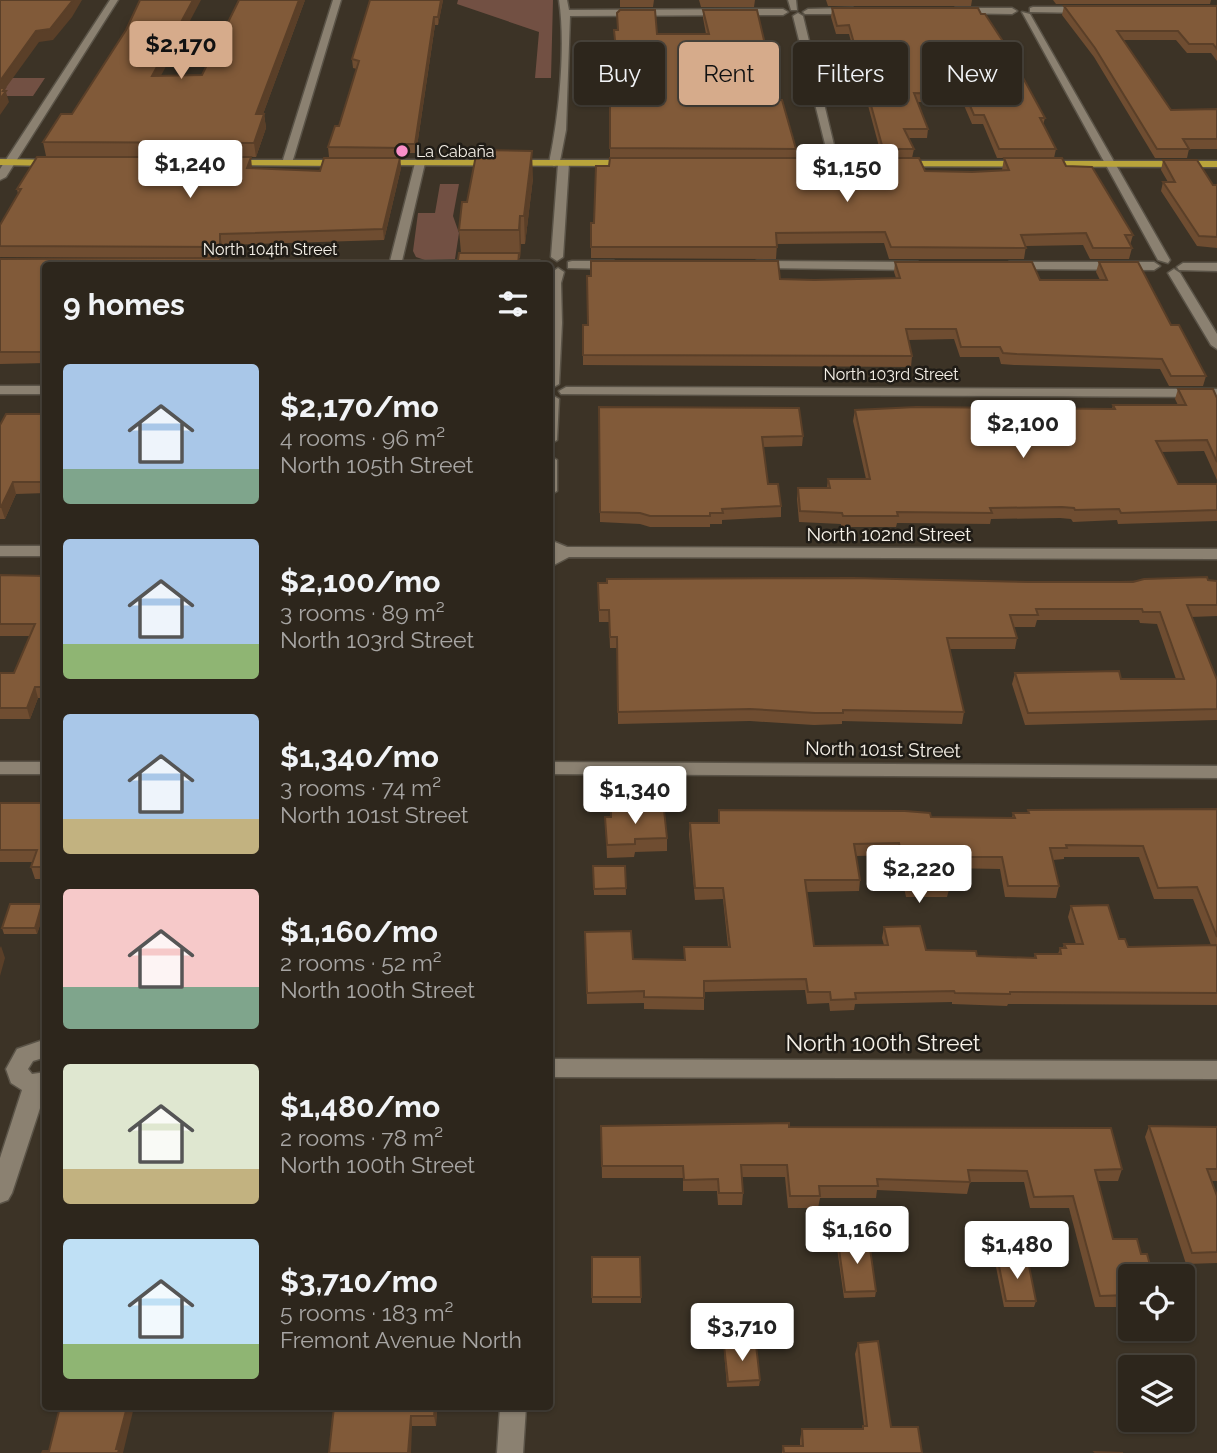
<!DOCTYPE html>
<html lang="en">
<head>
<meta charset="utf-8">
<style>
	:root { --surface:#2d261c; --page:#393229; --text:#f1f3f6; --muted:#a7a5a3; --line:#48433b; --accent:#d6ab8b }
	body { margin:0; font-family:Raleway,sans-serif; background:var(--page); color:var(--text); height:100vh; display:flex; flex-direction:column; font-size:26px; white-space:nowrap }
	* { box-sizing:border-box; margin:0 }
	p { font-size:23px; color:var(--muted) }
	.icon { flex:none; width:38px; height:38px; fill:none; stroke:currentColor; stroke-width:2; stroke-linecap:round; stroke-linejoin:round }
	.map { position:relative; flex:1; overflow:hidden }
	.panel { position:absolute; left:42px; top:262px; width:511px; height:1148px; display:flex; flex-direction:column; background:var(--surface); border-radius:7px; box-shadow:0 2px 5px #0004,0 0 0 2px var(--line) }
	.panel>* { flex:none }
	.guide { position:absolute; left:574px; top:42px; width:537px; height:63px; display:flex; gap:14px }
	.controls { position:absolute; left:1118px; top:1264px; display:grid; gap:14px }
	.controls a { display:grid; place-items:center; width:77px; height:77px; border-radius:7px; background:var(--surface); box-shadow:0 2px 5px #0004,0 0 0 2px var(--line); font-size:35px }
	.price { position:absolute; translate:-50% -60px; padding:0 16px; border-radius:7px; background:#fff; color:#222; font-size:23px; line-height:46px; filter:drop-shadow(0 2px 4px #0008) }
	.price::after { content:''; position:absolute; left:50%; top:42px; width:21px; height:16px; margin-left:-10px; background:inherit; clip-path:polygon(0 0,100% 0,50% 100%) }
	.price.active { background:var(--accent); color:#111 }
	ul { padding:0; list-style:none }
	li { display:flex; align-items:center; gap:21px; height:175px; padding:0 21px }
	li span { display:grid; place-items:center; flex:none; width:196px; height:140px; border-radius:7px; color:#555 }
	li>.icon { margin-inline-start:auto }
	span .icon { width:84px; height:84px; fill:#fffc; stroke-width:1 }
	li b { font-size:30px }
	h2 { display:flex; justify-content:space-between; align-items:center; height:84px; padding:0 21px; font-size:30px }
	.chip { padding:0 24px; border-radius:7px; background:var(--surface); box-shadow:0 2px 5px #0004,0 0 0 2px var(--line); font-size:24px; line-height:63px }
	.chip.active { background:var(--accent); color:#111 }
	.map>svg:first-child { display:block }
	.green { fill:#725043 }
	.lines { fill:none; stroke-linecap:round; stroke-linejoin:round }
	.minor-casing { stroke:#5a5347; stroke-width:3 }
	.major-casing { stroke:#5a5347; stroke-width:3 }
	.minor { fill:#8b8171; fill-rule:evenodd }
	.major { fill:#b9a43b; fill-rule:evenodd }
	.wall { fill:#6f4d31; fill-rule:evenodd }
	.shaded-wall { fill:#5a3f28 }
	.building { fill:#815a39; stroke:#5a3f28; stroke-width:2 }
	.poi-dot { fill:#f98fc9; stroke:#201c16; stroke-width:2.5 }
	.labels { text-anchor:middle; stroke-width:5; stroke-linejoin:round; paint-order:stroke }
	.far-poi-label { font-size:16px; fill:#f6f1e8; stroke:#201c16; text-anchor:start }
	.far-street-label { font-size:16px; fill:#f6f1e8; stroke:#201c16 }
	.street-label { font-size:19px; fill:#f6f1e8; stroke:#201c16 }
	.near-street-label { font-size:23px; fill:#f6f1e8; stroke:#201c16 }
</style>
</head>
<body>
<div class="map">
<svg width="1217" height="1453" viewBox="0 0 1217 1453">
	<rect width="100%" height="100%" fill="#3c3326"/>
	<path class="green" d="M458,0H553L551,78H535L539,32L457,4Z
		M0,78H45L33,96H0Z
		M440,184H459L453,216L459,233L455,259L425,260L416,257L413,251L418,213H435Z"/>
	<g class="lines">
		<defs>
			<path id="minor" d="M110,0H118L6,177L0,180V169Z
				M333,0H341L292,163L283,165L282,163Z
				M559,0H567L569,10L783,9L788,12L783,15L570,16L566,130L560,161L564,160L569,163L563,257L557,261L551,257L558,164L554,166L549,163C559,116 566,46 559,0Z
				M788,0H796L797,10H791Z
				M1033,7H1086L1091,10L1086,13L1030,12V8Z
				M955,8H1012L1017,11L1012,14L952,13L950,11Z
				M808,9L853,8L858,11L853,14H805L803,12Z
				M1022,12L1030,14L1170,260L1168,263L1158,260Z
				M798,13L803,16L839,166L830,164L793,16Z
				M420,160L425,163L402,261H540L545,266L193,265L199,261H390L415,163Z
				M572,261H614L620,265L614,269L568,268V262Z
				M757,261L918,262L924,266L918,270L753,268V262Z
				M1009,262H1154L1160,266L1154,270L1005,269L1003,266Z
				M1183,263H1217V271L1179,270L1177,267Z
				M558,268L564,272L561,283L562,323L559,384L552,388L550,387V281L552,272Z
				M1174,269L1180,273L1217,334V349L1211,345L1168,273Z
				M0,386H46V394H0Z
				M566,387L1217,389V397L561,394L559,391Z
				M552,395L559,399L557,440L550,444V396Z
				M550,456L557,460V491L550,495Z
				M550,540L567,547L1217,549V559L569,557L550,567V556L554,553L550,550Z
				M0,546H46V556H0Z
				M0,762H46V774H0Z
				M550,762L1217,766V778L550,774Z
				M46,1039V1057L33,1061L28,1069L32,1074L46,1072V1090L12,1193L8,1200L0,1203V1158L22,1090L11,1083L6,1069L17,1049Z
				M550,1059L1217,1061V1079L550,1077Z
				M500,1407H526L523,1453H497Z"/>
			<path id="major" d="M0,159L56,160L61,163L56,166L0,165Z
				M227,160H346L351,163L346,166L223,165L222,163Z
				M378,160H633L638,163L633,166L374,165L373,163Z
				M777,161H1217V167L773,166L772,164Z"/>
		</defs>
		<use href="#minor" class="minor-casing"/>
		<use href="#major" class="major-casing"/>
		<use href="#minor" class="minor"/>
		<use href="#major" class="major"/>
	</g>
	<path class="wall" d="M305,0L263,114H264L266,128L256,157L46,156L43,142L72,114L161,76L202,75Z
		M443,0L438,25H435L416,153H406L404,157H329L328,147L339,126L357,69L353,68L352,59Z
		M620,0H654L653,7H620Z
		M699,0H755L754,7H701Z
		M826,0H972L971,6H828Z
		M1053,0H1211L1210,4H1056Z
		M1064,6H1217V61L1211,53H1187L1176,40H1123L1171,110L1217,109V149H1189L1187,158H1155L1094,57L1062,15Z
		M832,8L1045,118L1043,125L1056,149L1054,158H997L983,124H972L963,103L918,102L928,129L927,138H909L914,149L912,158H882L849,34H836L831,17Z
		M703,10L778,100L796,149V158L610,157V92L608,62L616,61L614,30H618L617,13L657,34H706L703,18Z
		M400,158L401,168L384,240L222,245V258L0,257V225L18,194L17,189L252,168L320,171Z
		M887,158L925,171L972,172L1002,170L1004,158L1066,166L1133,235L1130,245L1132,248L1129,259H1090L1083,245L1026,246L1024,259H889L884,243L777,244L776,259L591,258V223L802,168L887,171Z
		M1163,160L1213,185H1217V248L1197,246L1161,191L1163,182H1168L1161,170Z
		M533,178L525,244H521L520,258H519V266H457L461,253L459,230L467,202Z
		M220,258L221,266H46V363L0,364V259Z
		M895,262L1040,280H1100L1096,272L1099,262L1171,325L1206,376L1203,386H1169L1160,369L1014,365L1001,364L999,357H960L954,339L908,340L912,356L911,367L583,365V325H588L780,279L814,280L896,278L894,272Z
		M1178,389L1217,398V480L1204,451L1161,452L1178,484H1217V521L1118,524L1117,520L1073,522L1071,519L1060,518L991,519L990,524L897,523L896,527H841V524L799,522L797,499L798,488H827L828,479H866L853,421L855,410L1112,409L1113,405H1178L1175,399Z
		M599,407L803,436L802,446L763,447L768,484L781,506V517L722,520V524H710V527H650L640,524L600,522Z
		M46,414V493L16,494L5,519H0V425Z
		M0,575L46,576V698H38L30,719H0V673H14L30,636H0Z
		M1208,580L1217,581V616L1191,617L1217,680V720L1025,725L1012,684L1015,673L1121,679H1176L1157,624L1140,623L1139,620H1037L1035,627H1014L1017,638L1015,649H950L964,712L962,724L842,721V724L814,725L750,721L618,724L617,648H610L609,622H599L598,583L1029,582Z
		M0,803H46V879H35L31,867L32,862H0Z
		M1217,809V1005L1008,1004L1007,1006L952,1004V1002L855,1004L854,1010L830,1011L829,1003L807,1004L805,990L704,992V1010L644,1009V1003L587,1004L585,932L633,959L684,960V947H728L723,899L695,900L689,834L690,823H718L719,810L931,817L1012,818L1013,813H1028V810ZM897,855L906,897H947L950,886L946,868L1000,869L1005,897L1056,898L1059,886L1053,860L1064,859V857H1139L1154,899H1193L1211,945L1128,947L1119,939L1071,906L1068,917L1076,944H1064L1063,948H1060L1058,954H1035L1034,958L977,956L926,950L884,927L882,938L884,945L814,946L806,892L859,891L860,880L856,856Z
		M605,817L667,838V851L635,852L634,857L607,858Z
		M593,866H625L626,895H594Z
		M45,910L37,934H4L2,928Z
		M601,1126L789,1127L1122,1169L1118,1181H1098L1113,1239L1130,1276V1293H1128V1295L1124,1307H1095L1069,1208H1030L1024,1182H970L967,1194L877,1190L876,1198H820L818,1208H788L785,1177H742L743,1193L742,1205H718L717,1191H683V1178H602Z
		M1149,1126L1217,1127V1181H1212L1217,1196V1263L1186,1264L1145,1137Z
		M838,1242L876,1291L875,1297L844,1298L837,1248Z
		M592,1257H640L641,1303H592Z
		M998,1261L1036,1301L1034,1307H1004L996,1267Z
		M858,1343L891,1427L922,1453H782L783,1446H800V1440L802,1429H862L864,1426L855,1354Z
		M724,1345L760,1380L759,1386L727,1387L724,1351Z
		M334,1407H437L436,1426H412Z"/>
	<path class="shaded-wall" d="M73,0H82L72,17L53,40L39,42L5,89L9,102L0,115V81L36,31Z
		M193,0H201L154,89L152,76Z
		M299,0H305L258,128L256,114Z
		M441,0H443L438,25V17Z
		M434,17L435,25L416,153L415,144Z
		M264,114L266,128L256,157L254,143Z
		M532,151L533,178L525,244L524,216Z
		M251,157L252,168H247Z
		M400,158L401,168L384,240L383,229Z
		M520,216L521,244L520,258L519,230Z
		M220,234L222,245V258L220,247Z
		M13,482L16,494L5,519L1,507Z
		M35,687L38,698L30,719L27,708Z
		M42,904L45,910L37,934L35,928Z
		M1,946L5,958L0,976V948Z
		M127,1407H134L123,1453H118L116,1449Z
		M435,1407H437L436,1426L434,1416Z
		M411,1416L412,1426L411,1453H408Z"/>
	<path class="building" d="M0,0H73L50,29L36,31L0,81Z
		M140,0H193L152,76L202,75L239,0H299L256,114H264L254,143L43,142L61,114H72L126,30Z
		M370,0H441L438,17H434L415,144H405L404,148L328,147L335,126H339L359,61L352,59Z
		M1064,6H1217V49L1213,44H1189L1178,31H1117L1171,110L1217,109V139H1183L1189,149H1157L1095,48Z
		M832,8H978L981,14H985L1004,43L1045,118H1040L1056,149H999L984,115H974L965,94L914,93L928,129H904L914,149H883L849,25L837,26Z
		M620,10H655L657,34H709L703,10H757L778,100H782L796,149L610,148V84L608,62L617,61L614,30H618L617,13Z
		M0,88H5L3,91H6L0,99Z
		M477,150L532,151L524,216H520L519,230H459L462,202H467Z
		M37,157H251L247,168L320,171L324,158H400L383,229L220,234V247L0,246V225L21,189H17Z
		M610,158H799L802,168L892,171L887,158H919L925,171L972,172L1009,170L1004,158H1062L1066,166L1092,167L1133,235H1125L1132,248H1093L1086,233L1021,235L1026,248L891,247L885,232L776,233L777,247H591V223H594L596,166H609Z
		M1163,160H1197L1213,185H1217V237L1199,236L1163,182H1175Z
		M459,253H519L518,266H457Z
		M220,258V266H46V352H0V259Z
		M591,261H778L780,279L814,280L900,278L895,262H1032L1040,280H1107L1099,262H1138L1171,325H1179L1206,376H1171L1162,359L1016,354L1003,353L1000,347H961L956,329H906L912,356L583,355V325H588L587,276H591Z
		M1178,389H1213L1217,398V462L1207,440L1156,441L1178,484H1217V510L1121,513L1119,509L1075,510L1074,508L1062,507L990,508L992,513L897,512L898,516H843L842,513L800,511L798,488H830L828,479H870L855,410L916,407L1115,409L1113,405H1186Z
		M599,407L799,408L803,436L762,437L768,484H778L781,506L722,509L723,513H710V516H650L640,513L600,512Z
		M6,414H46V482H13L1,507H0V425Z
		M0,575L46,576V687H35L27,708H0V673H14L35,624H0Z
		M1207,577L1208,580L1217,581V605H1187L1217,680V709L1028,713L1015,673L1119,671L1121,679H1184L1160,612H1143L1142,609H1036L1038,615H1010L1017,638H947L964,712L843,710V713H815L750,709L618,712L617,637H610L609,610H599L598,583H607V579L853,578L1029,582H1133L1144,579Z
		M0,803H46V867H31L37,850H0Z
		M1217,809V937L1197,887L1158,888L1143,846L1066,845L1067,848H1050L1059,886H1008L1002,857H943L950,886H908L899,843L854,844L860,880H805L814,946L888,945L884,927L920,926L926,950L976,951L977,956L1036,958L1035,954H1061L1060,948H1066L1064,944H1083L1071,906L1108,905L1119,939H1125L1128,947L1217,945V993L1010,992V994L955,993L954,991L855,993L856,999L831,1000L830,992H808L806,979L704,981V998L644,997V991L587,993L585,932L631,931L633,959L685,960L684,947H730L723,888H695L690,823H719V810L905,811L930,813L931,817L1015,818L1013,813H1029L1028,810Z
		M664,810L667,838L635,839V844L607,845L605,817H611V811Z
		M593,866H625L626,888L594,889Z
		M10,904H42L35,928H2Z
		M789,1123V1127L1111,1128L1122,1169L1095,1170L1113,1239H1137L1141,1254H1147L1153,1276H1130V1282H1125L1128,1295L1100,1296L1073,1196L1034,1197L1027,1171L968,1170L970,1182L877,1179L878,1186H819L820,1196H790L787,1165H741L743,1193H719L718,1179L684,1180L683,1166H602L601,1126Z
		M1149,1126L1217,1127V1169H1207L1217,1196V1252L1192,1253Z
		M869,1241L876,1291L845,1292L838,1242Z
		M592,1257H640L641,1297H592Z
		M998,1261H1028L1036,1301H1006Z
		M878,1341L891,1427H918L922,1453H784L783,1446H803L802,1429H863V1426H867L858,1343Z
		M724,1345H756L760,1380L728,1382Z
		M60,1407H127L116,1449H119L118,1453H42L43,1451H49Z
		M334,1407H435L434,1416H411L408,1453H329Z
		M1095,1452L1122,1453H1123H1096Z"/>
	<circle class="poi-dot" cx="402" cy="151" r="7"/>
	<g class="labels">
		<g class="far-poi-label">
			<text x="416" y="157">La Cabaña</text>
		</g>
		<g class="far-street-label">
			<text x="270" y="255">North 104th Street</text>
			<text x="891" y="380">North 103rd Street</text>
		</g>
		<g class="street-label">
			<text x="889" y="541">North 102nd Street</text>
			<text transform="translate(883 749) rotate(1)" y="7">North 101st Street</text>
		</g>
		<g class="near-street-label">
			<text x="883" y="1051">North 100th Street</text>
		</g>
	</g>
</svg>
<div class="controls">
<a><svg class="icon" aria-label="locate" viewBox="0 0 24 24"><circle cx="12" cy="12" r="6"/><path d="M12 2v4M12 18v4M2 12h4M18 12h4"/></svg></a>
<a><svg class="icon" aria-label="layers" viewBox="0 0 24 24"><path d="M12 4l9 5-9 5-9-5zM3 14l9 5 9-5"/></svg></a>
</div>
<b class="price active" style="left:181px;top:81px">$2,170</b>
<b class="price" style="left:190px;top:200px">$1,240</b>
<b class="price" style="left:847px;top:204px">$1,150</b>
<b class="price" style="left:1023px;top:460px">$2,100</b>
<b class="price" style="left:635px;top:826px">$1,340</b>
<b class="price" style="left:919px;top:905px">$2,220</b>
<b class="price" style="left:857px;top:1266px">$1,160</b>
<b class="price" style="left:1017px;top:1281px">$1,480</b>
<b class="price" style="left:742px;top:1363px">$3,710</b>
<div class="guide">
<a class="chip">Buy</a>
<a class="chip active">Rent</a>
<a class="chip">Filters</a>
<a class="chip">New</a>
</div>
<section class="panel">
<h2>9 homes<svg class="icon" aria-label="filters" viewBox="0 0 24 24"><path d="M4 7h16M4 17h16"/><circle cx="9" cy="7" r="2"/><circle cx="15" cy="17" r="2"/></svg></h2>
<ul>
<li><span style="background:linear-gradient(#a9c7e8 75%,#7fa58c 0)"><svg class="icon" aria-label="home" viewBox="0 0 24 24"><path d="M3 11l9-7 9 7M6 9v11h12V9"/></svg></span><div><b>$2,170/mo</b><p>4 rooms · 96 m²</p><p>North 105th Street</p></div></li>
<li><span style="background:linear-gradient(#a9c7e8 75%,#8fb573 0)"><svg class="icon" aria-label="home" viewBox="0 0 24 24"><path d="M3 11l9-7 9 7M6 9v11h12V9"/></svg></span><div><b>$2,100/mo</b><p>3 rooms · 89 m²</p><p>North 103rd Street</p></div></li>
<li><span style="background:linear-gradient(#a9c7e8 75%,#c2b280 0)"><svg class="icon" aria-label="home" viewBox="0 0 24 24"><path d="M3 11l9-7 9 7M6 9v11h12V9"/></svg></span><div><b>$1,340/mo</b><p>3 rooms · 74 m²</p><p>North 101st Street</p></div></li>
<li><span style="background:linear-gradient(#f6c9c9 70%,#7fa58c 0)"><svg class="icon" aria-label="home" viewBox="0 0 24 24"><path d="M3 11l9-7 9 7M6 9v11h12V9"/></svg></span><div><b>$1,160/mo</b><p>2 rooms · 52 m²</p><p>North 100th Street</p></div></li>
<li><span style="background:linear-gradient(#dfe7d0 75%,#c2b280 0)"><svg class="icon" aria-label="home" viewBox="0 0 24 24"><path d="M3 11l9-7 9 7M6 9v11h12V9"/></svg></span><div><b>$1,480/mo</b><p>2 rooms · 78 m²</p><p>North 100th Street</p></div></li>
<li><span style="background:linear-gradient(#bfe0f5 75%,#8fb573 0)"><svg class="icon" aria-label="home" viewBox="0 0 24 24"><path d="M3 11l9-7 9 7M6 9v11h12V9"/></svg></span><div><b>$3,710/mo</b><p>5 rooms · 183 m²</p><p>Fremont Avenue North</p></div></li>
</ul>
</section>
</div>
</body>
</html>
